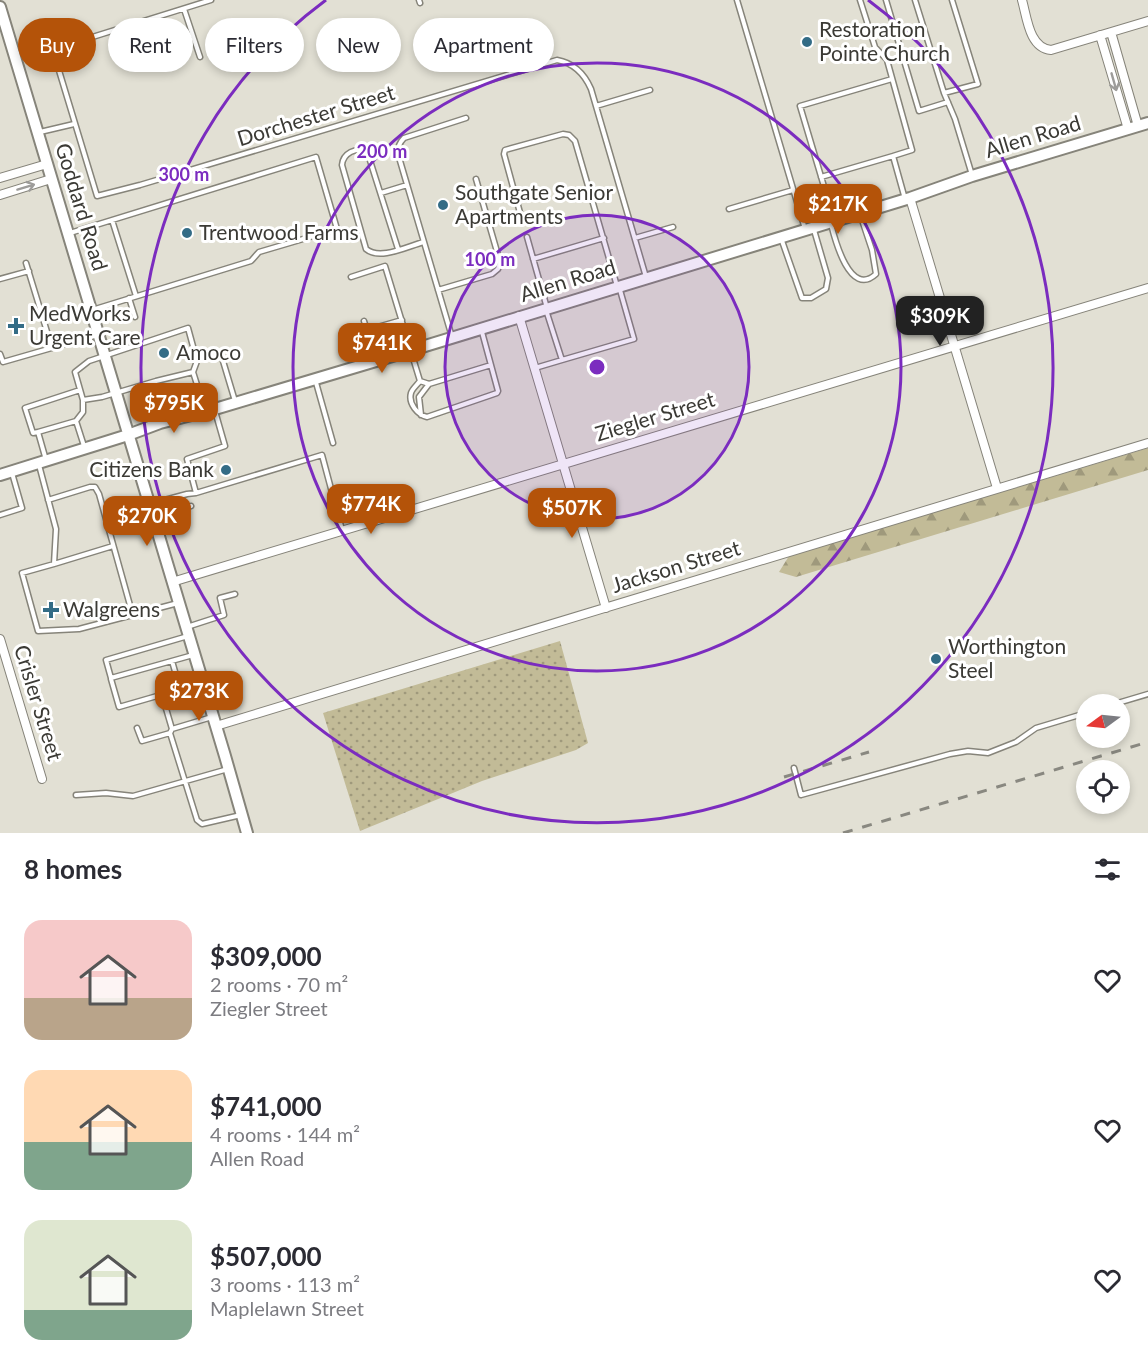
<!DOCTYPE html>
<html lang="en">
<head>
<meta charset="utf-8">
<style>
	:root { --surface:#fff; --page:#f2f2f3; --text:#2b2b33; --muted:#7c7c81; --accent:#b45309 }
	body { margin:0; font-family:Lato,sans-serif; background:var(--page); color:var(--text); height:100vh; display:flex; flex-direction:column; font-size:22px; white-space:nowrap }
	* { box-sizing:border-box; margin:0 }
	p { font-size:20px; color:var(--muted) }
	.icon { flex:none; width:33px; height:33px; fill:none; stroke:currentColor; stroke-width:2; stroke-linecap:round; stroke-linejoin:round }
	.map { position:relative; height:833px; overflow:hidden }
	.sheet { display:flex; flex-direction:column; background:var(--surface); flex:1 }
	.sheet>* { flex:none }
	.banner { position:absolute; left:18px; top:18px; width:600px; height:54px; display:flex; gap:12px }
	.needle { width:39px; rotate:255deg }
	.buttons { position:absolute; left:1076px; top:694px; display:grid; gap:12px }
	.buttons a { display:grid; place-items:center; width:54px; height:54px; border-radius:50%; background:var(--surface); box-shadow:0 3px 9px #0003; font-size:30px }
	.price { position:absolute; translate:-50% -51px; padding:0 14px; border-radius:12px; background:var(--accent); color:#fff; font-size:20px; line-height:39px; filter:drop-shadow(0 2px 3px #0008) }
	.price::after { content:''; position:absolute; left:50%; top:36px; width:18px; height:14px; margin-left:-9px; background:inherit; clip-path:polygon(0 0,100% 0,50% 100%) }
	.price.selected { background:#222; color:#fff }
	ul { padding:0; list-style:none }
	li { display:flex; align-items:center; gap:18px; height:150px; padding:0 24px }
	li span { display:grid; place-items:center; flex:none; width:168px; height:120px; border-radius:18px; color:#555 }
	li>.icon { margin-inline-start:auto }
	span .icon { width:72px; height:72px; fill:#fffc; stroke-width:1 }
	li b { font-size:26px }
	h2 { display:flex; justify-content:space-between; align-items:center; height:72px; padding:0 24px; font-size:26px }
	.chip { padding:0 21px; border-radius:27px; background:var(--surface); box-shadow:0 3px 9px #0003; font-size:21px; line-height:54px }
	.chip.selected { background:var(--accent); color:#fff }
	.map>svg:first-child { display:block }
	.grass { fill:url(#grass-dots) }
	.forest { fill:url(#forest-firs) }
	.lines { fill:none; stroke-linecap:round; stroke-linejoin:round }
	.lane-casing { stroke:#86847a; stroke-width:7 }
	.street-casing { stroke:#86847a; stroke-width:10 }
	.secondary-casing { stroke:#86847a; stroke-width:14 }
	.lane { stroke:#fff; stroke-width:4 }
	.street { stroke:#fff; stroke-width:8 }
	.secondary { stroke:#fff; stroke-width:10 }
	.rail { stroke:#898880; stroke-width:3; stroke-dasharray:10 10; stroke-linecap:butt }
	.oneway { stroke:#9d9c9a }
	.ring { fill:none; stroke:#7b2cbf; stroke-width:3 }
	.poi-dot { fill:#336c86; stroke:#fff; stroke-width:2 }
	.labels { text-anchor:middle; stroke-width:6; stroke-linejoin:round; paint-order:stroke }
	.poi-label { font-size:21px; fill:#3b3a35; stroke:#fff; text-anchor:start }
	.street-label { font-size:21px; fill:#3b3a35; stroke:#fff }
	.centre { fill:#7b2cbf; stroke:#fff; stroke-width:3 }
	.ring-label { font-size:18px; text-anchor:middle; font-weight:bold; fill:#7b2cbf; stroke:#fff; stroke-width:6; stroke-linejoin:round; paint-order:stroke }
</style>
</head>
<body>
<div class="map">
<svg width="1148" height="833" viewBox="0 0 1148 833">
	<defs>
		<pattern id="grass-dots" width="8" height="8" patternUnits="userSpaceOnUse" patternTransform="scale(1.5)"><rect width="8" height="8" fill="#c2bb97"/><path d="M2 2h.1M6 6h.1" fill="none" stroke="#9f997c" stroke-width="1.8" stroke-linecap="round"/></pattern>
		<pattern id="forest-firs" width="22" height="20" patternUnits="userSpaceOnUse" patternTransform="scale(1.5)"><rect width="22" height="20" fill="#c2bb97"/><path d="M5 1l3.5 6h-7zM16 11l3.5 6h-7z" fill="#9f997c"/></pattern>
	</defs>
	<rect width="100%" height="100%" fill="#e2e0d4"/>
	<path class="grass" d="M560,641L588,743L576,750L482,781L360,831L323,713Z"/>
	<path class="forest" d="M1148,448V470L796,577L779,572L789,556Z"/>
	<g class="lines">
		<defs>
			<path id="lane" d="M211,0L54,49V54L97,196L140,185L557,60C574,63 584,73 591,89L646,277
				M419,0L420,3
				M737,0L805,229
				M860,0L875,47L887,60L912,150L893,156L905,199
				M886,0L919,111L948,102
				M915,0L944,93L955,119L972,175
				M184,9L200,57
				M944,93L978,84L952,0
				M596,106L650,90
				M40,132L74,124
				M821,177L893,156
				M381,193L407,185
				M729,209L793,190
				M112,220L136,296
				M522,220L504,154L505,150L563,134L569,135L575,141L617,286
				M834,220L800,106L892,79
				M831,224C835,240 850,298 876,274L872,250L860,214
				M70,233L316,157L337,229L259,252L251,261L92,310
				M527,237L547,308
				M635,238L673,227
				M781,238L802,298H811L826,289L828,278L814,230
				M398,249L367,151C356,147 343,153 342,165L366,249C380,261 408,246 424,242
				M533,259L604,238
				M26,263L52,348
				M351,277L385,266L420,381
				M0,279L29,271
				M438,290L492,274L498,269L500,262L476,179
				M129,298L135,317
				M546,310L562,360L634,339L620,290
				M364,321L376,360
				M367,330L402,320
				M482,332L498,391L497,393L427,417C418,415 408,404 411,393C412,389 417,385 420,381L429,384L491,365
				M452,337L398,154C398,147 399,143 404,138L466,118
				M0,354L3,362L97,335
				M223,361L235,401
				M535,368L562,360
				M315,379L333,443
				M156,381L102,397L83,400L75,372L89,361L188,328L197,361L193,372
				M83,400V412L76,421L84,446
				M421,415L419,397L429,384
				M167,420L156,381L193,372L205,410
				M38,432L33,433L25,408L80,390
				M46,460L38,432L76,421
				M39,465L56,529L54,564L22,573L38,631L79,629L178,603
				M196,493L322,455L342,530
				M48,500L90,487H95L99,494L133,616
				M150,504L187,494L196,493L187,459L225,446L215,411
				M0,515L22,508L12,473
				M155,519L191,506
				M54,564L113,546
				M187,627L224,615L220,598L235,594
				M188,636L106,660L111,678L193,655
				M172,661L180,689
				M111,679L119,707L202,683
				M162,695L172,729
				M1111,705L1148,694
				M212,717L172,729L170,733L197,820L202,824L241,815
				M137,728L142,741L170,733
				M794,768L801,795L950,754L968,751L988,753L1016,742L1036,728L1086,713
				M76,795L106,793L133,796L228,769"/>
			<path id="street" d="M1022,0C1027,17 1029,48 1051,50L1148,21
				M1111,32L1138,126
				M1100,35L1128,129
				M0,178L47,164
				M0,195L51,179
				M910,198L997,488
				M519,316L606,608
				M172,582L1148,288
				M0,639L42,779
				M216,726L1148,443"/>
			<path id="secondary" d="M0,7L225,756L247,833
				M0,475L128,435L160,423L215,409L376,361L910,198L972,176L1148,123"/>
		</defs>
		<use href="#lane" class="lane-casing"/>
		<use href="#street" class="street-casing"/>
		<use href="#secondary" class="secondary-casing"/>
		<use href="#lane" class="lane"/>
		<use href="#street" class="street"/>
		<use href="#secondary" class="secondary"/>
		<path class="rail" d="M784,777L869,752
			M843,833L1148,742"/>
	</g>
	<defs><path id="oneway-shaft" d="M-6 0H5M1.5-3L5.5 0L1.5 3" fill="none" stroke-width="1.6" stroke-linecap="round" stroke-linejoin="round" transform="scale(1.5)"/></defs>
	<g class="oneway">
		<use href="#oneway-shaft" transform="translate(1114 82) rotate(74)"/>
		<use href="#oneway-shaft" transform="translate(26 187) rotate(-17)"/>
	</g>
	<circle cx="597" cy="367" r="152" fill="#7b2cbf" fill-opacity=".12"/>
	<g class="ring">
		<circle cx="597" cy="367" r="152"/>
		<circle cx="597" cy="367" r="304"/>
		<path d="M868 0A456 456 0 1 1 326 0"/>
	</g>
	<g class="poi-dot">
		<circle cx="807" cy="42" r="6"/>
		<circle cx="443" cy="205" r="6"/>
		<circle cx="187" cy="233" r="6"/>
		<path d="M13 317h6v6h6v6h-6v6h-6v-6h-6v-6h6z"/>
		<circle cx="164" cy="353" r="6"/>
		<circle cx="226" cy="470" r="6"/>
		<path d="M48 601h6v6h6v6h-6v6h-6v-6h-6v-6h6z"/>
		<circle cx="936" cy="659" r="6"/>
	</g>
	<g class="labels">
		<g class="poi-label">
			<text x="819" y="37">Restoration<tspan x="819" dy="24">Pointe Church</tspan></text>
			<text x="455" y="200">Southgate Senior<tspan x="455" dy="24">Apartments</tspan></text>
			<text x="199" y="240">Trentwood Farms</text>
			<text x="29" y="321">MedWorks<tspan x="29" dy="24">Urgent Care</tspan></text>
			<text x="176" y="360">Amoco</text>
			<text x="214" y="477" text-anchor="end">Citizens Bank</text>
			<text x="63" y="617">Walgreens</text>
			<text x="948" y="654">Worthington<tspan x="948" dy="24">Steel</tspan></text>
		</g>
		<g class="street-label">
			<text transform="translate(316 116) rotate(-17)" y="7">Dorchester Street</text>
			<text transform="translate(1033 137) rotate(-17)" y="7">Allen Road</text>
			<text transform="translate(81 207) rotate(73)" y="7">Goddard Road</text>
			<text transform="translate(568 281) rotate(-17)" y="7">Allen Road</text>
			<text transform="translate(655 417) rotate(-17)" y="7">Ziegler Street</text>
			<text transform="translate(676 567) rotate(-17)" y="7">Jackson Street</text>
			<text transform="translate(38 703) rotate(73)" y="7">Crisler Street</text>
		</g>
	</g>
	<circle cx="597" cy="367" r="9" class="centre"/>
	<g class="ring-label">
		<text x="382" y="158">200 m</text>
		<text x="184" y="181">300 m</text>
		<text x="490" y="266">100 m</text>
	</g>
</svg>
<div class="buttons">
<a><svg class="needle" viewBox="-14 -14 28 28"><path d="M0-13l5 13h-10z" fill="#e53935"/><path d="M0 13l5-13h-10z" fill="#7c7c81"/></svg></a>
<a><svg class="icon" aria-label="locate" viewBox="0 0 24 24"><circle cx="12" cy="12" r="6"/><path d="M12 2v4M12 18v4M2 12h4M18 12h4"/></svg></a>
</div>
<b class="price" style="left:838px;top:235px">$217K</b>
<b class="price selected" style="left:940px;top:347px">$309K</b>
<b class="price" style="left:382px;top:374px">$741K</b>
<b class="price" style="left:174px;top:434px">$795K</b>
<b class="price" style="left:371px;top:535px">$774K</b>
<b class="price" style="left:572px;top:539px">$507K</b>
<b class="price" style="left:147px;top:547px">$270K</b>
<b class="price" style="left:199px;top:722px">$273K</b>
<div class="banner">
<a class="chip selected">Buy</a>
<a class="chip">Rent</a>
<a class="chip">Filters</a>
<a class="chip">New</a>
<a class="chip">Apartment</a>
</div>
</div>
<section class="sheet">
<h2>8 homes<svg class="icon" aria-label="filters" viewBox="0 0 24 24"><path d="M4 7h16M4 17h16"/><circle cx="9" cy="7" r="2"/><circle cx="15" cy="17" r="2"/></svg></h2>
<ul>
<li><span style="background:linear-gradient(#f6c9c9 65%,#b9a48a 0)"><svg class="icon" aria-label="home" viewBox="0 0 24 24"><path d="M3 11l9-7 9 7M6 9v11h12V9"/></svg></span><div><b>$309,000</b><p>2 rooms · 70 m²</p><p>Ziegler Street</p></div><svg class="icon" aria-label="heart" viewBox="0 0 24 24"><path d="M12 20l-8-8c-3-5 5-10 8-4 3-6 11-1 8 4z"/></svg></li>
<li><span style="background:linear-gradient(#ffd9b3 60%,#7fa58c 0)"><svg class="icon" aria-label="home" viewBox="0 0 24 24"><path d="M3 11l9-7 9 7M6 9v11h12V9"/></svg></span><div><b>$741,000</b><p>4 rooms · 144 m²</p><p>Allen Road</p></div><svg class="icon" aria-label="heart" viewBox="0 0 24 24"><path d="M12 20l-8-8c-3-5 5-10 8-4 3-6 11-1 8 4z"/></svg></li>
<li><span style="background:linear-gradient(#dfe7d0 75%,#7fa58c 0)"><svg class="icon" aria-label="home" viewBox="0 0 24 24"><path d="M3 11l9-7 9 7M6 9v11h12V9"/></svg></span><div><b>$507,000</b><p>3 rooms · 113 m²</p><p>Maplelawn Street</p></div><svg class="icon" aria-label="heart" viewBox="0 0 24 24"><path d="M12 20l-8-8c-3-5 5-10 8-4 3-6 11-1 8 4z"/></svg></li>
</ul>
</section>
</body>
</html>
